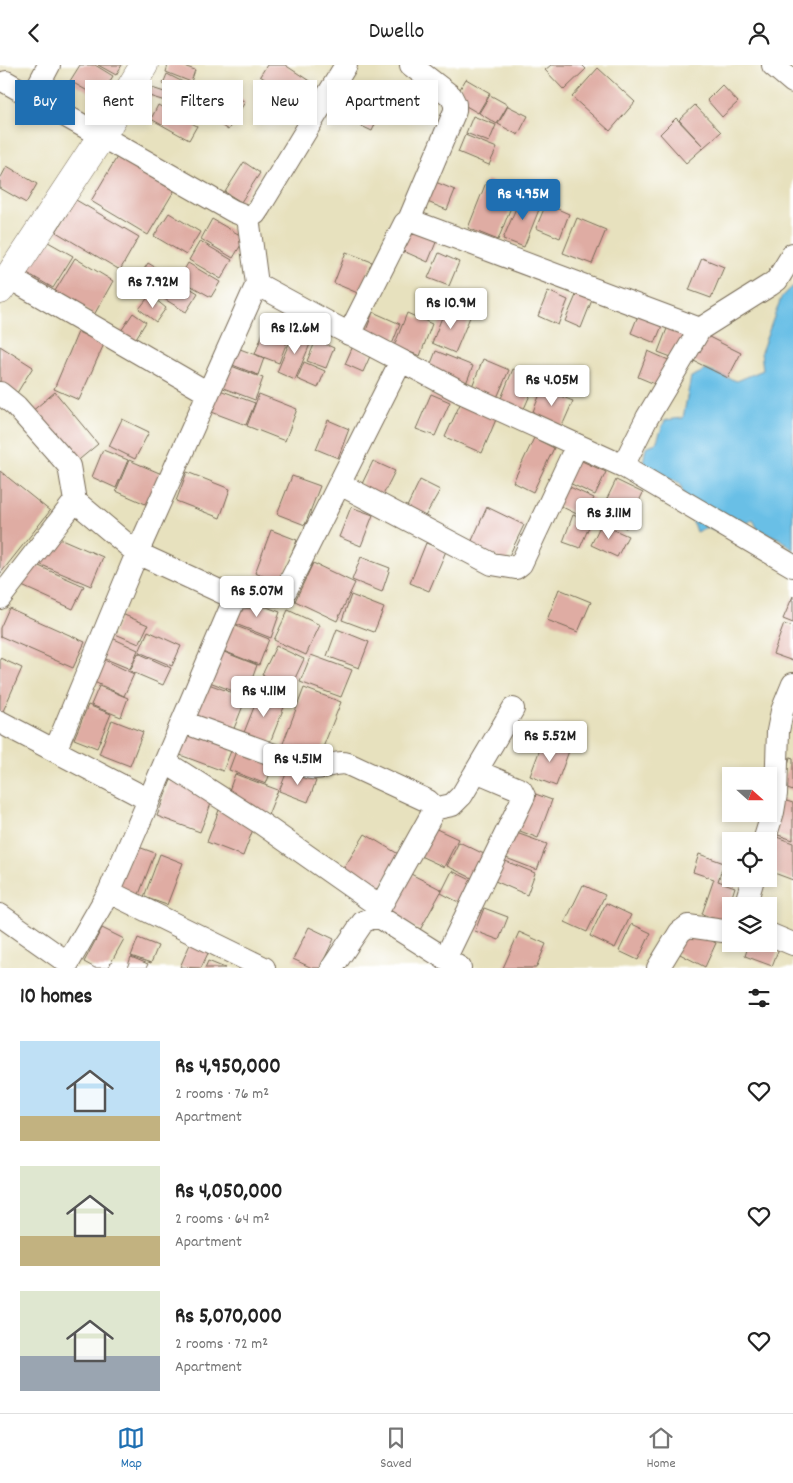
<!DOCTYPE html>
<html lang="en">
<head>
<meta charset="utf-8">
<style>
	:root { --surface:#fff; --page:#f2f2f2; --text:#222; --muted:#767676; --line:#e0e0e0; --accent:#1f6fb2 }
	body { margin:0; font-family:Dekko,sans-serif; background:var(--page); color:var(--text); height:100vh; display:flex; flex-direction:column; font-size:19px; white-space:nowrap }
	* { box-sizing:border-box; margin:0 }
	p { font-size:16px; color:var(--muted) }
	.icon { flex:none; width:28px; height:28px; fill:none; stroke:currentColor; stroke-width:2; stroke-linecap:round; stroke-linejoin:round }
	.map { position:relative; height:903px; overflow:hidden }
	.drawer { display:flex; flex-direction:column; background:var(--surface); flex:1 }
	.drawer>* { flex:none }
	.top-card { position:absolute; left:15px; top:15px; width:500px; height:45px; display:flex; gap:10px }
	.needle { width:32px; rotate:111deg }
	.buttons { position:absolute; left:722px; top:702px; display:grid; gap:10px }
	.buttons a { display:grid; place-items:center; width:55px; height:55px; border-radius:0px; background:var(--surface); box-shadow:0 2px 8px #0003; font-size:25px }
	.price { position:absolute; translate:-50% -42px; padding:0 11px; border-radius:5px; background:#fff; color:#222; font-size:16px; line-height:32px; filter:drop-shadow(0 1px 2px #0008) }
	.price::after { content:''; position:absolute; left:50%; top:30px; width:15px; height:11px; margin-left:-8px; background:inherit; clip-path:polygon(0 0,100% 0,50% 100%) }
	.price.selected { background:var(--accent); color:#fff }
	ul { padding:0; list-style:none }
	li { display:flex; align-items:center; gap:15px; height:125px; padding:0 20px }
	li span { display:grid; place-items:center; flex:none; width:140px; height:100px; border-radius:0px; color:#555 }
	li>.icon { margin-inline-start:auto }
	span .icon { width:60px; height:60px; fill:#fffc; stroke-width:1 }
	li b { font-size:21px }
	h2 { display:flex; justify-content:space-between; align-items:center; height:60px; padding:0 20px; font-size:21px }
	.tag { padding:0 18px; border-radius:0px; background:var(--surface); box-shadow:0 2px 8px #0003; font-size:18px; line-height:45px }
	.tag.selected { background:var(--accent); color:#fff }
	header { display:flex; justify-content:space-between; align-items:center; height:65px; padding:0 20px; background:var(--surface); font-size:22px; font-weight:600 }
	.tabs { display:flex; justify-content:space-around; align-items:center; height:70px; border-top:1px solid var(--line); background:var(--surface); font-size:14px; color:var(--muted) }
	.tabs a { display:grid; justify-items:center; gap:2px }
	.tabs .selected { color:var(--accent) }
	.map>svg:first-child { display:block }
	.water { fill:#69bfe6; stroke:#527482 }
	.building { fill:#dfaca3 }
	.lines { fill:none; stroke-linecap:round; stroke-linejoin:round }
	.minor-casing { stroke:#776a56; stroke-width:24 }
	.tertiary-casing { stroke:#776a56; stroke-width:29 }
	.minor { stroke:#fff; stroke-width:22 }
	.tertiary { stroke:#fff; stroke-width:28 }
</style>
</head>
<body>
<header><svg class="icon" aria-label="back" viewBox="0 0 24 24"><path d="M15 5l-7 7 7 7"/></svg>Dwello<svg class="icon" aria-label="person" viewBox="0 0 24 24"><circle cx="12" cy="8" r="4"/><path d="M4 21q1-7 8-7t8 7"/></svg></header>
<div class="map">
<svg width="793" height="903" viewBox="0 0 793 903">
	<rect width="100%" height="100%" fill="#fff"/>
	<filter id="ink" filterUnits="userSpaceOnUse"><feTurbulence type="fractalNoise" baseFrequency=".02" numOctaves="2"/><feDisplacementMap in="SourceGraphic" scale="10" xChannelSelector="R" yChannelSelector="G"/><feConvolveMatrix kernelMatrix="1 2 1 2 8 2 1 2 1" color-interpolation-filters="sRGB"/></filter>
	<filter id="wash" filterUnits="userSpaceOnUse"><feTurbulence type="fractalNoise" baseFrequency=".0096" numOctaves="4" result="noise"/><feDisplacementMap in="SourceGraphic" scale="20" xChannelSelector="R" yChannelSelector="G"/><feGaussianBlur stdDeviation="1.12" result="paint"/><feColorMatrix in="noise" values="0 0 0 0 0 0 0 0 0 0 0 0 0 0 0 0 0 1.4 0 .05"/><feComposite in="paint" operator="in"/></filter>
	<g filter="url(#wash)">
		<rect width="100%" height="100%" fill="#e7e1be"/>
		<path class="water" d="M793,221V485L781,474L758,465L753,454L730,471L707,462L696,467L680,418L642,403L646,382L656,378L665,355L683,353L691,312L706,305L737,316L763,305L761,287L781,233Z"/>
		<g id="blocks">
			<path class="building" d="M80,0H95L113,11L100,33L70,16Z
				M98,0H122L116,10Z
				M168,0H181L195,5L191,17L166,7Z
				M267,0H285L317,21L305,40L260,11Z
				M551,0H582L586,4L564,25L545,5Z
				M598,3L635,37L610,66L572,32Z
				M167,9L189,20L185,30L163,19Z
				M466,14L490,28L478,48L454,34Z
				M722,20L738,37L722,52L707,35Z
				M152,23L183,33L181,41L149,31Z
				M233,29L245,37L228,65L216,57Z
				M364,30L384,40L372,66L351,56Z
				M490,30L508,40L497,59L479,48Z
				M158,40L197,61L189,75L151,54Z
				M695,40L721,67L686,98L660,69L676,53L702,80L679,55Z
				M508,41L528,51L518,70L498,59Z
				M473,51L496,60L489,77L466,68Z
				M465,70L497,83L489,100L458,87Z
				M117,92L174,126L148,170L91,136Z
				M244,97L260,108L241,137L225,127Z
				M7,101L37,119L26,138L0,123V114Z
				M487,115L517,127L498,175L468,163Z
				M433,116L455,125L447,145L425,136Z
				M522,129L542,137L524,182L503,174Z
				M76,135L139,172L120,205L56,167Z
				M546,139L569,149L560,173L536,163Z
				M169,148L200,167L186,190L154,171Z
				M577,153L606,165L592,199L563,188Z
				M212,154L245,173L233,193L201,174Z
				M412,159L439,170L428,197L401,185Z
				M41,173L73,191L53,223L22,205Z
				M200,176L232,195L221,214L189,195Z
				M346,187L372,197L360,229L334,218Z
				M439,188L459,197L449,221L428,213Z
				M75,193L113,216L94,250L55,226Z
				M702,193L724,202L711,233L689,225Z
				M148,198L198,228L186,247L136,217Z
				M188,198L220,217L211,232L179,214Z
				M548,226L568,235L558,260L538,251Z
				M577,228L592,235L581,263L565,256Z
				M150,230L166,243L156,257L139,244Z
				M446,242L470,252L455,288L432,278Z
				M641,243L665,253L655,278L631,268Z
				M373,247L400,259L391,282L364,271Z
				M133,248L146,257L133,278L119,269Z
				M407,248L432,259L420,291L394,281Z
				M267,257L291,266L279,298L255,289Z
				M668,261L690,270L679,295L658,287Z
				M295,264L313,272L295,315L277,307Z
				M78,267L104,279L79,335L54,324Z
				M705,270L741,288L728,313L692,295Z
				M316,275L334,283L326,303L307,296Z
				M0,281L33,302L17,328L0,318Z
				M232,281L264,293L258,310L225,297Z
				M353,281L371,289L363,307L345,299Z
				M436,286L473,301L465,321L428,306Z
				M648,286L673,297L662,322L638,312Z
				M483,294L509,305L496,335L471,324Z
				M304,297L325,306L318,323L297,314Z
				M226,299L263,313L255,335L218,321Z
				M513,304L537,314L523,346L500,336Z
				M217,324L255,338L246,360L209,346Z
				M542,324L573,336L562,361L532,349Z
				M55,327L98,379L74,399L31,347Z
				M259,329L297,344L285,376L247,361Z
				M431,329L450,337L435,371L416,364Z
				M461,337L497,352L482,388L445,372Z
				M122,354L149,367L135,394L109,381Z
				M328,355L349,364L338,393L316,384Z
				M534,373L554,383L533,427L513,417Z
				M103,385L128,395L116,423L92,412Z
				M573,392L606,407L595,430L563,415Z
				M129,395L164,410L150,441L116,426Z
				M373,396L395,406L381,434L360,423Z
				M0,406L50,446L0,509Z
				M187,407L230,424L220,453L176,436Z
				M292,411L320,421L305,460L277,449Z
				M420,415L440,425L423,455L405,446Z
				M616,415L643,428L626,463L599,450Z
				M561,418L594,433L585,453L552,437Z
				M351,442L373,450L361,481L339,472Z
				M487,442L524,460L506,497L470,480Z
				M573,450L591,457L580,483L563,477Z
				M601,459L628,471L617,492L591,480Z
				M271,465L297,475L281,518L255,508Z
				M50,469L103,492L91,521L37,498Z
				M426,478L446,486L429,526L410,518Z
				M361,492L390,503L382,527L352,515Z
				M32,498L84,521L73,544L22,521Z
				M313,498L355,518L337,556L295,536Z
				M559,524L591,537L578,567L547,555Z
				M351,530L384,543L374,567L342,555Z
				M793,531V558L783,554Z
				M242,533L280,547L271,573L233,558Z
				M9,543L85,577L73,603L0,571V563Z
				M288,545L320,560L306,590L274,575Z
				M122,549L148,560L139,579L113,568Z
				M231,559L269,574L259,600L221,585Z
				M784,559L793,562V596L773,589Z
				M337,564L369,577L359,603L327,591Z
				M148,566L181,581L172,601L139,587Z
				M110,572L138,585L130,604L101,592Z
				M276,581L304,594L290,624L262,610Z
				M219,585L257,600L246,631L207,616Z
				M138,588L171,603L163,620L130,606Z
				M311,590L352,605L341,632L300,617Z
				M0,593L22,603L0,653Z
				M100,593L134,609L124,631L90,615Z
				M206,618L246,633L233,666L194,651Z
				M99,621L128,633L121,652L91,640Z
				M304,623L341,637L318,695L282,681Z
				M260,627L286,637L269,680L243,670Z
				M88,640L111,649L97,683L74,674Z
				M112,655L143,667L130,701L99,689Z
				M190,664L233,681L223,706L180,690Z
				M543,676L569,686L556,721L530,711Z
				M238,681L275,695L266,719L229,705Z
				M790,692L793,693V726L782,722Z
				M288,704L316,716L308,737L279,726Z
				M235,709L278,725L268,750L226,734Z
				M171,715L214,731L200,767L157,751Z
				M530,727L552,735L538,773L515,764Z
				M780,734L793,738V775L769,767Z
				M219,745L255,759L243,791L207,777Z
				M430,761L458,774L444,802L416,789Z
				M511,766L547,779L537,805L501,791Z
				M365,769L400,790L374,832L339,811Z
				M774,771L793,778V815L769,806V784Z
				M459,777L484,789L472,813L447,801Z
				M133,780L155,788L138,832L116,824Z
				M160,789L183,798L167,840L144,832Z
				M699,789L724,798L718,816L735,822L724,857L702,849L714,814L693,807Z
				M503,795L535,808L527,830L495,816Z
				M452,806L475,817L464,840L441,828Z
				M407,807L442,825L420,865L386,847Z
				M583,820L605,830L587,867L565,857Z
				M606,838L631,850L615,883L590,871Z
				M484,843L508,852L499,875L475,866Z
				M632,859L651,868L638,895L619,886Z
				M309,862L334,874L320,903H312L293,894Z
				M102,863L124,874L108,903H95L84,897Z
				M687,864L716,878L705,902L676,887Z
				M519,867L546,879L536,903H503Z
				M138,873L158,881L151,898L131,891Z
				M191,877L210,884L201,903L180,902Z
				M781,878L772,901L745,891L749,879Z
				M131,892L148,899L146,903H127Z
				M208,896L225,903H205Z"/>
		</g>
	</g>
	<g filter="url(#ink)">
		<use href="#blocks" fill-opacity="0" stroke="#776a56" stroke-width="1"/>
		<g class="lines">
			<defs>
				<path id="minor" d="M773,0L793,17
					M32,32L49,0
					M248,152L255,149L259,143L346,0
					M409,155L455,46V39L451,31L411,0
					M8,212L208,328
					M257,219L327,257L463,328L623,401L647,353L700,264L770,220L777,215L793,189
					M349,269L405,158L409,155L700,264
					M0,328L16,341L69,401L75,436
					M623,401L793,501
					M340,419L492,499L516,503L521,499L577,380
					M0,533L75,436L137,488L257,219L248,152L233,146L6,17
					M231,533L275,530H280L286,525L401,296
					M0,657L149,735L109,827L68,898L0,850
					M183,657L310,703C323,705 335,695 348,699L428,736C434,741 434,745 431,751L374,853
					M55,686L137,488L228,530L232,536V540L149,735
					M165,697L262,759L380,842
					M433,744L452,740L462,730L513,644
					M764,776L773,747L776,729L778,666L782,646L793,619
					M109,827L264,903
					M745,841L753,814
					M769,869L793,879
					M445,894L524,731L521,725L476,706
					M332,903L363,857L371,853H381L460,903
					M658,903L680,867L688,861L723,866L731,864"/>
				<path id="tertiary" d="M0,225L101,72L144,0"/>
			</defs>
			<use href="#minor" class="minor-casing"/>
			<use href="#tertiary" class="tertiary-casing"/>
			<use href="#minor" class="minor"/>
			<use href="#tertiary" class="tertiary"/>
		</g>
	</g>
</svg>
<div class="buttons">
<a><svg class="needle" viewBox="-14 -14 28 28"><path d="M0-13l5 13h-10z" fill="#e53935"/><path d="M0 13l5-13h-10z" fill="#767676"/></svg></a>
<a><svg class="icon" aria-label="locate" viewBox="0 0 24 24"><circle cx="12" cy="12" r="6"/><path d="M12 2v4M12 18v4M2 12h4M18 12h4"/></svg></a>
<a><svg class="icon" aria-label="layers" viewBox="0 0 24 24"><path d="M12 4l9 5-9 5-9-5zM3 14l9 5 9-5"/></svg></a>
</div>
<b class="price selected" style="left:523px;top:156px">Rs 4.95M</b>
<b class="price" style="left:153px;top:244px">Rs 7.92M</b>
<b class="price" style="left:451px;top:265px">Rs 10.9M</b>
<b class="price" style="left:295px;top:290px">Rs 12.6M</b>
<b class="price" style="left:552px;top:342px">Rs 4.05M</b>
<b class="price" style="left:609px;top:475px">Rs 3.11M</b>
<b class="price" style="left:257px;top:553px">Rs 5.07M</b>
<b class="price" style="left:264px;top:653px">Rs 4.11M</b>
<b class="price" style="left:550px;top:698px">Rs 5.52M</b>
<b class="price" style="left:298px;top:721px">Rs 4.51M</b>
<div class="top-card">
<a class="tag selected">Buy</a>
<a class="tag">Rent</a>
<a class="tag">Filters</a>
<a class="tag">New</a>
<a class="tag">Apartment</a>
</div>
</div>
<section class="drawer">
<h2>10 homes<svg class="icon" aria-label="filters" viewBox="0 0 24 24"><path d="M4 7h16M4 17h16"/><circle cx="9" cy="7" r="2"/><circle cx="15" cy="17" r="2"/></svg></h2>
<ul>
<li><span style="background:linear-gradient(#bfe0f5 75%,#c2b280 0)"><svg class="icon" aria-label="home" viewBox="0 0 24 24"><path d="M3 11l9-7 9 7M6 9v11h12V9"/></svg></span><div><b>Rs 4,950,000</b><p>2 rooms · 76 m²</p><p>Apartment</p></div><svg class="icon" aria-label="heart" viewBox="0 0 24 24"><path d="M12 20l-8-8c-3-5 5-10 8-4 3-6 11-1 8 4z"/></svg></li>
<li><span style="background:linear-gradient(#dfe7d0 70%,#c2b280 0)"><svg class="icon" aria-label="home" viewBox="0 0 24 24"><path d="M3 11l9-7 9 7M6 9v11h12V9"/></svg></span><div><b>Rs 4,050,000</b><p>2 rooms · 64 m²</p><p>Apartment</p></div><svg class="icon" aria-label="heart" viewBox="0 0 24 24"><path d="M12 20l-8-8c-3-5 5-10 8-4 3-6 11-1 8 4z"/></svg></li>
<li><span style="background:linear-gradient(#dfe7d0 65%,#9aa5b1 0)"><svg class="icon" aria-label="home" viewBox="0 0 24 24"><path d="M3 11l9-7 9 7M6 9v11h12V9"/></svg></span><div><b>Rs 5,070,000</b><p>2 rooms · 72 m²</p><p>Apartment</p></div><svg class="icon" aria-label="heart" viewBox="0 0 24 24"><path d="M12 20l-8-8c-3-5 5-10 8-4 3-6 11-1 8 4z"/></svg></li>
</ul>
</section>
<nav class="tabs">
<a class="selected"><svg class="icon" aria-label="map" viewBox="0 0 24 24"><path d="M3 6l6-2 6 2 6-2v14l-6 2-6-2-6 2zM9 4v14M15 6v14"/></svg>Map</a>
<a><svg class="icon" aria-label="saved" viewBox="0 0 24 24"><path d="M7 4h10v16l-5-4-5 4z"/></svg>Saved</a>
<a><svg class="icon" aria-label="home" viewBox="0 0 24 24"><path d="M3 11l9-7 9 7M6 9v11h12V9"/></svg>Home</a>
</nav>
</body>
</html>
